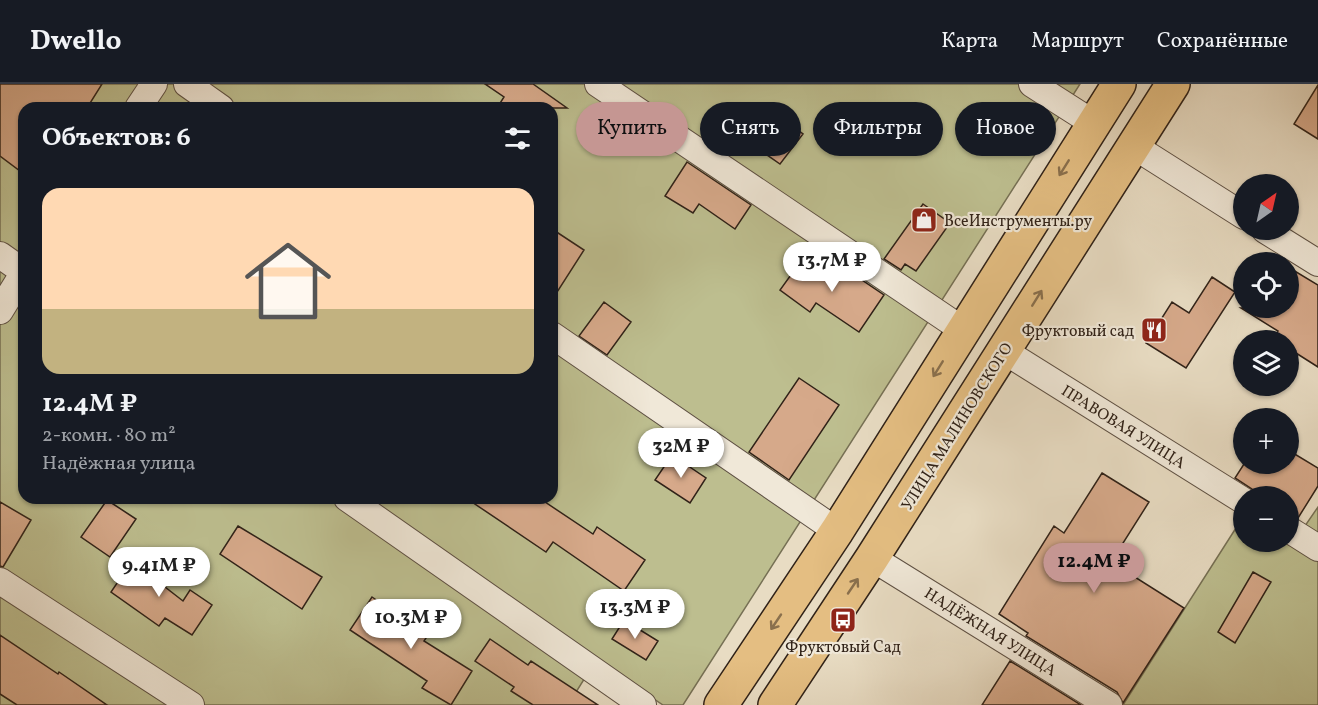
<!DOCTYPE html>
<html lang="ru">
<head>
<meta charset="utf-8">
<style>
	:root { --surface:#171b24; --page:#242831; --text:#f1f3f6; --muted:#9ea1a6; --line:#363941; --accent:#c59692 }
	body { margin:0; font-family:Vollkorn,serif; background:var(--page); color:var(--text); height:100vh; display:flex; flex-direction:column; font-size:22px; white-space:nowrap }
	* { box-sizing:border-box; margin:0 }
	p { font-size:20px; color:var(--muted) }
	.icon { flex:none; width:33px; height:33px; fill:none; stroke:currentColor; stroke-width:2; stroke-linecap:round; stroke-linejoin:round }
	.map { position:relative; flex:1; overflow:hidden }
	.panel { position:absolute; left:18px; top:18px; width:540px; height:402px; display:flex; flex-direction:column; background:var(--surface); border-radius:18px; box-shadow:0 2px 4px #0004 }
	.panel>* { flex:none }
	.guide { position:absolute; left:576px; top:18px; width:570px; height:54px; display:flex; gap:12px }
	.needle { width:39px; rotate:34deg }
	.buttons { position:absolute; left:1233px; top:90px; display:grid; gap:12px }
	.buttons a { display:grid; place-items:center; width:66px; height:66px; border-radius:50%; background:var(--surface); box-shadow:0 2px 4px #0004; font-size:30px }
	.price { position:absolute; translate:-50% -51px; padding:0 14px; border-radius:21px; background:#fff; color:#222; font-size:20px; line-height:39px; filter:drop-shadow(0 2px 3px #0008) }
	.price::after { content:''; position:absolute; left:50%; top:36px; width:18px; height:14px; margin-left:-9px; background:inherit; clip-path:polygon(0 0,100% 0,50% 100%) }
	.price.current { background:var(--accent); color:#111 }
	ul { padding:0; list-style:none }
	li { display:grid; align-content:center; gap:12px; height:318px; padding:0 24px }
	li+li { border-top:2px solid var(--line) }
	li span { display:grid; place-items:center; height:186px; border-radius:18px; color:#555 }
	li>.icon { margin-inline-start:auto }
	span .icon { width:108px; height:108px; fill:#fffc; stroke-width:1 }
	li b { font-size:26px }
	h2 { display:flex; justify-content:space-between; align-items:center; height:72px; padding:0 24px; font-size:26px }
	.pill { padding:0 21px; border-radius:27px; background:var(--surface); box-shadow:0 2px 4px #0004; font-size:21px; line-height:54px }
	.pill.current { background:var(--accent); color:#111 }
	header { display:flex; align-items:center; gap:36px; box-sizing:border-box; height:84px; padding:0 30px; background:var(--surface); border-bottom:2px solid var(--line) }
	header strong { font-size:28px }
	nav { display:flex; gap:33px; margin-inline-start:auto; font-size:21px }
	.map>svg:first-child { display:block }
	.green { fill:#bdbe8f; stroke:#767054; stroke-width:1.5; fill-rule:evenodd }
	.building { fill:#d6a98a; stroke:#302218; stroke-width:1.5 }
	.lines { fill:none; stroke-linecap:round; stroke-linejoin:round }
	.street-casing { stroke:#5e5043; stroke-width:28 }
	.highway-casing { stroke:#302218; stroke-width:36 }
	.street { stroke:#f0e8d8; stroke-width:26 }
	.highway { stroke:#e4be82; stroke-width:33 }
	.oneway { stroke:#8a704d }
	.labels { text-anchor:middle; stroke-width:4.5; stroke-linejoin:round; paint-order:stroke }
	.poi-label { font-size:16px; fill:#302218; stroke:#f0e8d8; text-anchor:start }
	.street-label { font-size:16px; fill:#302218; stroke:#f0e8d8 }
</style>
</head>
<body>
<header>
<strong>Dwello</strong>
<nav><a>Карта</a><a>Маршрут</a><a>Сохранённые</a></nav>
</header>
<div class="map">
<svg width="1318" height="621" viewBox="0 0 1318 621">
	<rect width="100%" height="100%" fill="#e8dcc3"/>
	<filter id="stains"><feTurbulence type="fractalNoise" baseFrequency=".00333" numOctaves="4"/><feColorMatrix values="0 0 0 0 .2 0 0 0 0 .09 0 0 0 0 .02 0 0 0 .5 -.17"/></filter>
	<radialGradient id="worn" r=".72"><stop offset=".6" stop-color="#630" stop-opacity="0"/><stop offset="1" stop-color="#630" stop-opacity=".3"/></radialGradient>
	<path class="green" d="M0,0H1080L683,621H663L596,576L568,621H0ZM24,24H552V414H24Z
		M1318,423V621H1123L1243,433L1244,458H1294Z"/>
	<path class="building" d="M0,0H102L87,24H24V90L0,72Z
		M485,0H533L567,24H497L504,13Z
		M1318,1V55L1294,40Z
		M767,23L803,50L780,80L744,55Z
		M687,78L751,121L735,145L699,120L693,129L665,112Z
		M923,120L950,139L916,187L905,180L901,186L884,175Z
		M552,145L584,166L552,216Z
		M806,170L841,195L847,186L884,211L859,248L816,219L810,228L780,206Z
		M1288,183L1318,201V283L1288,264V256L1274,254L1278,247L1241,224H1288Z
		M1212,193L1235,208L1186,284L1146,259L1172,218L1189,229Z
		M604,218L631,238L607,271L579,252Z
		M799,294L839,321L789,396L749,368Z
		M1288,366L1318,384V402L1298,434L1288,430V412H1258L1252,405L1235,394L1244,380H1288Z
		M672,371L706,394L690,419L655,396Z
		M1102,389L1149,418L1111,478L1184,524L1123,619L1117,608L1026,552L1028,549L999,530L1054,442L1064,449Z
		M466,414H539L593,450L597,443L645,476L624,507L553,458L546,468Z
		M107,416L136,435L110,473L81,453Z
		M0,418L31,436L3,483L0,482Z
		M238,442L322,493L302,525L220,470Z
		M136,471L156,485L151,492L183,517L190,506L212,521L192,551L165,534L159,542L111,508Z
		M1253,488L1271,498L1235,559L1218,548Z
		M372,513L428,551L424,557L472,587L451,621L422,604L427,597L350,546Z
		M624,536L658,557L646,576L612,555Z
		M0,551L58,590L59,588L107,621H17L0,610Z
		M490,555L528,581L531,577L598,621H533L511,607L514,603L475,577Z
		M1010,577L1081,621H982Z"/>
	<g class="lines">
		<defs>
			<path id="street" d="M187,0L221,24
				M598,0L963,246
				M1032,0L1093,39
				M138,24L154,0
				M1132,61L1244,132
				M1265,146L1318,179
				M0,171L24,188
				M0,227L24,188
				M552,251L837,447
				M1004,267L1244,417
				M347,414L643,621
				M1288,445L1318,464
				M872,474L1109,621
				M0,497L191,621"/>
			<path id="highway" d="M721,621L837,447L1119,0
				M775,621L872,474L1173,0"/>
		</defs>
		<use href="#street" class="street-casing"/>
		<use href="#highway" class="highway-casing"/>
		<use href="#street" class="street"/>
		<use href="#highway" class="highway"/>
	</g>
	<defs><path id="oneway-shaft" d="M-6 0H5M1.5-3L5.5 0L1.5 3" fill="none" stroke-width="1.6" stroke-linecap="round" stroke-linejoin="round" transform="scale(1.5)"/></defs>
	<g class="oneway">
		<use href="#oneway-shaft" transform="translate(1064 84) rotate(122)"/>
		<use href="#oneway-shaft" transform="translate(1037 214) rotate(-58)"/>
		<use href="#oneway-shaft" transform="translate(938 285) rotate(122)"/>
		<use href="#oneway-shaft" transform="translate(853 502) rotate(-56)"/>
		<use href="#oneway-shaft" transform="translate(776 538) rotate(124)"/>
	</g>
	<defs>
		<symbol id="shop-square" viewBox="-11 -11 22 22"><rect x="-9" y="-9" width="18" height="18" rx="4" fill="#8f2418" stroke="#f0e8d8"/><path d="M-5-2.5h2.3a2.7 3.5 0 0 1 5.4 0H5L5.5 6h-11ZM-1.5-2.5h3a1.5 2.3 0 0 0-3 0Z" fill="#fff"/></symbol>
		<symbol id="restaurant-square" viewBox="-11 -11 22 22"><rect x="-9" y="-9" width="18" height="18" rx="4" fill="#8f2418" stroke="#f0e8d8"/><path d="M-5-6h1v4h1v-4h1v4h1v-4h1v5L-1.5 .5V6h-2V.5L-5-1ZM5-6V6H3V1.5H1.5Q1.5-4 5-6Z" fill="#fff"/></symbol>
		<symbol id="bus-square" viewBox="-11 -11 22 22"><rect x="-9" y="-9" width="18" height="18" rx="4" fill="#8f2418" stroke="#f0e8d8"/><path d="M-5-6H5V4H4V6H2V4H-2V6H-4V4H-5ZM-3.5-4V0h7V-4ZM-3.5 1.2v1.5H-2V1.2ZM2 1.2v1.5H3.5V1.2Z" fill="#fff"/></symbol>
	</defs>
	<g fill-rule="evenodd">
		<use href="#shop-square" x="909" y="121" width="30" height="30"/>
		<use href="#restaurant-square" x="1139" y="231" width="30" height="30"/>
		<use href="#bus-square" x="828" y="521" width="30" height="30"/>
	</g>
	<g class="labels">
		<g class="poi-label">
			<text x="944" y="142">ВсеИнструменты.ру</text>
			<text x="1134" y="252" text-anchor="end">Фруктовый сад</text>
			<text x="843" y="568" text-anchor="middle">Фруктовый Сад</text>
		</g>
		<g class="street-label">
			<text transform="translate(956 342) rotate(-58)" y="6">УЛИЦА МАЛИНОВСКОГО</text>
			<text transform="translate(1124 342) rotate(32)" y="6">ПРАВОВАЯ УЛИЦА</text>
			<text transform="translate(991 547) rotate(32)" y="6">НАДЁЖНАЯ УЛИЦА</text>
		</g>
	</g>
	<rect width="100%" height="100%" filter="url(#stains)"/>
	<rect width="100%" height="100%" fill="url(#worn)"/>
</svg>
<div class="buttons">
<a><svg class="needle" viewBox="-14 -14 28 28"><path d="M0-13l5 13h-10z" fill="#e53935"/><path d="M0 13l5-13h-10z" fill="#9ea1a6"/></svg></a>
<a><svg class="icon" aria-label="locate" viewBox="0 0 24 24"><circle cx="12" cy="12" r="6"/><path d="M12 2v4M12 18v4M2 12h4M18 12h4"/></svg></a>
<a><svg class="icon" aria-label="layers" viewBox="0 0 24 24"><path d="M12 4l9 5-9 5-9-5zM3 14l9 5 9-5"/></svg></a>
<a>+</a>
<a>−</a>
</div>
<b class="price" style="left:832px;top:209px">13.7M ₽</b>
<b class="price" style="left:681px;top:395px">32M ₽</b>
<b class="price current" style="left:1094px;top:510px">12.4M ₽</b>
<b class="price" style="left:159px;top:514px">9.41M ₽</b>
<b class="price" style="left:635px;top:556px">13.3M ₽</b>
<b class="price" style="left:411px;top:566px">10.3M ₽</b>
<div class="guide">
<a class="pill current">Купить</a>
<a class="pill">Снять</a>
<a class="pill">Фильтры</a>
<a class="pill">Новое</a>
</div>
<section class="panel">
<h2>Объектов: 6<svg class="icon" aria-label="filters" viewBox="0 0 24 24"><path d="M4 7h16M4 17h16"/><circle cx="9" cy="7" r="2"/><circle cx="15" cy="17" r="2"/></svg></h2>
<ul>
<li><span style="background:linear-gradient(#ffd9b3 65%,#c2b280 0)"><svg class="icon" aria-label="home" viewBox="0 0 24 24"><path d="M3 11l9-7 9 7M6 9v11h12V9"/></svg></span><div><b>12.4M ₽</b><p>2-комн. · 80 m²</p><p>Надёжная улица</p></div></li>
</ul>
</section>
</div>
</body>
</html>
